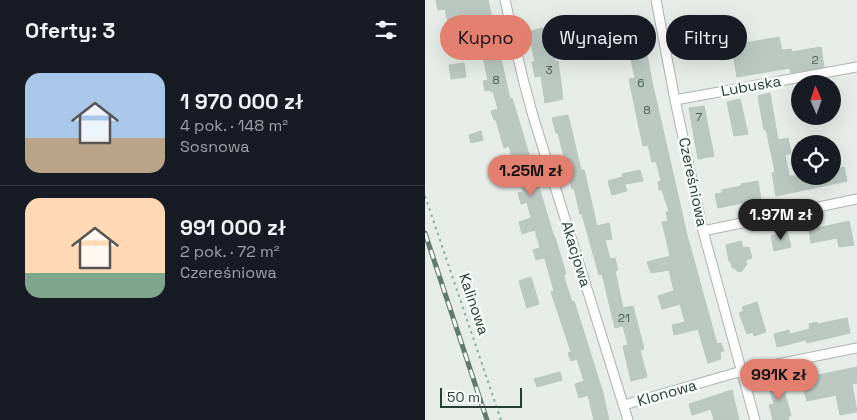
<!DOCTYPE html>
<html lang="pl">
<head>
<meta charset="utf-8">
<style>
	:root { --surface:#171b24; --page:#242831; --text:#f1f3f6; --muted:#9ea1a6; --line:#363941; --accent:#e27f6f }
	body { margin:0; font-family:"Space Grotesk",sans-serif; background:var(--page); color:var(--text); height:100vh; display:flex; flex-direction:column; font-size:19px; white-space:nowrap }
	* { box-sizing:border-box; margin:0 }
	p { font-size:16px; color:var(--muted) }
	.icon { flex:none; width:28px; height:28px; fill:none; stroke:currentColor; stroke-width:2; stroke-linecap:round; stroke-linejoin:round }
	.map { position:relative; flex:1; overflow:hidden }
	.sheet { display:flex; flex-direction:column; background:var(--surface); width:425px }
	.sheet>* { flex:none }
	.banner { position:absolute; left:15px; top:15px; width:341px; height:45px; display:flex; gap:10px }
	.needle { width:32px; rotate:358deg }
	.tools { position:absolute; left:366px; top:75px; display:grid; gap:10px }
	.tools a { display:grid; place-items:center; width:50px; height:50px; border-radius:50%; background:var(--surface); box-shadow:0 5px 20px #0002; font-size:25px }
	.scale { position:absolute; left:15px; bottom:12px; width:82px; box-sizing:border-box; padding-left:5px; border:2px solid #273d35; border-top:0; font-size:14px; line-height:18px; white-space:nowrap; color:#273d35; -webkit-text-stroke:4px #f6faf8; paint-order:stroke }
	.price { position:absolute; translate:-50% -42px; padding:0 11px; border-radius:18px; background:var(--accent); color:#111; font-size:16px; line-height:32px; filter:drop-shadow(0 1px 2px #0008) }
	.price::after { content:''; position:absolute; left:50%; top:30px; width:15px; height:11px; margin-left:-8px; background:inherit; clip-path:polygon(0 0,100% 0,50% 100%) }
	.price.active { background:#222; color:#fff }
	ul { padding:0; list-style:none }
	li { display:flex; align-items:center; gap:15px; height:125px; padding:0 25px }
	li+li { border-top:1px solid var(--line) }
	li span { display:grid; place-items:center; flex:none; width:140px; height:100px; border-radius:15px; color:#555 }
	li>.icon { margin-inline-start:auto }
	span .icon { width:60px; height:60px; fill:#fffc; stroke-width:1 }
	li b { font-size:21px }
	h2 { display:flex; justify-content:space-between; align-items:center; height:60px; padding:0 25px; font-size:21px }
	.tag { padding:0 18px; border-radius:22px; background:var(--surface); box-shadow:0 5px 20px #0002; font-size:18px; line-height:45px }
	.tag.active { background:var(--accent); color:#111 }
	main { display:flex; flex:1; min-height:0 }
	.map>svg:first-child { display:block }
	.building { fill:#bbc8c2; stroke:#b9c6bf }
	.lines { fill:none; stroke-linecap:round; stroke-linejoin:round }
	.minor-casing { stroke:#a9b5af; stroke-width:11 }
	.path { stroke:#8aad9e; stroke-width:2; stroke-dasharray:2.5 4; stroke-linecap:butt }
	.minor { stroke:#fff; stroke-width:9 }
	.rail-casing { stroke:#627970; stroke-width:5 }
	.rail { stroke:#f6faf8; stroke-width:3; stroke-dasharray:9; stroke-linecap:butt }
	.labels { text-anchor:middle; stroke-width:5; stroke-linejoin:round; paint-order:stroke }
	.number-label { font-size:12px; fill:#4c6058 }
	.street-label { font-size:15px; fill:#273d35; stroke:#f6faf8 }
</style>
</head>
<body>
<main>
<section class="sheet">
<h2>Oferty: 3<svg class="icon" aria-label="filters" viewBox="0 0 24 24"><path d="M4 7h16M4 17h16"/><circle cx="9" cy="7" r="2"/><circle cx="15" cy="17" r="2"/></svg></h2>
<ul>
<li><span style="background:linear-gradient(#a9c7e8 65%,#b9a48a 0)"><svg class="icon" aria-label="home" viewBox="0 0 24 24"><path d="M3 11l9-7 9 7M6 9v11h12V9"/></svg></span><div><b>1 970 000 zł</b><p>4 pok. · 148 m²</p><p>Sosnowa</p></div></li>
<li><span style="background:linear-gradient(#ffd9b3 75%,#7fa58c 0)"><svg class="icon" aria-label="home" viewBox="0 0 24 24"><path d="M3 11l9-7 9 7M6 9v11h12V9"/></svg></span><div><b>991 000 zł</b><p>2 pok. · 72 m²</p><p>Czereśniowa</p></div></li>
</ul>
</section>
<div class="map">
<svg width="432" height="420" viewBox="0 0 432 420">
	<rect width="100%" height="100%" fill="#e6ede9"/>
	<path class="building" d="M11,0H63L85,99L87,98L129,237H130L141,274L139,275L140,281L147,302L149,301L178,393L184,420H169L163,395L154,398L150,384L159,381L152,359L146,361L143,353L146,352L126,292L129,291L120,259L118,258L111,260L108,250L115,248L110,230L97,234L94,222L106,218L102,202L96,204L93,193L98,192L94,176L93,174L86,176L83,166L89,164L84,146L79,148L71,120H69L66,111L73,109L68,91L66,92V90L60,91L58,81L63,80L56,47L59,46L53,18L46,20L45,18L23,22L20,9L13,10Z
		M214,15L228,86L262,235L292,344L296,343L299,351L295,352L296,359L283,363L273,329L249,335L247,325L260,322L255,304L237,309L233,296L249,291L244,270L226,273L222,262L245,256L237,222L243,221L241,212L244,211L237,190H234L233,182L236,181L231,161L227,162L223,145L218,146L206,89L204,79L210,78L197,18Z
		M290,21L293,37L276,40L278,50L255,55L253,45L257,44L253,29Z
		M118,28L126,58L129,57L130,62L133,61L138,99L120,103L116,76L110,77L107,62L110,61L103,32Z
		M354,37L357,50L366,49L367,52L396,47L399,67L366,73L365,68L312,77L307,49L321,46L320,43Z
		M39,63L41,77L26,79L24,65Z
		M345,93L353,140L363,138L366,153L360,155L364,176H408V170L419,167L422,181L351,196L347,173L350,172L341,129L339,130L333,96Z
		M315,99L323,134L309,136L302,102Z
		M279,106L289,156L273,159L264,108Z
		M143,115L156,170H159L172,226L184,223L187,239L180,240L185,259L190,258L193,270L190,271L198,308L208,306L219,349L215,350L222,377L206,381L198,346L203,345L198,326L190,328L177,274L174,275L157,214H155L149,188L147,189L133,133H131L127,118Z
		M56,131L58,140L46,143L44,135Z
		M215,170L218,181L200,184L197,174Z
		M197,177L202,191L187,195L183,181Z
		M333,181L336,199L293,208L290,194L297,193V190L316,186V184Z
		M424,221L429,245L414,247L412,238L386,243L384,230Z
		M362,231L366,247L349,251L346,236Z
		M316,241L318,248L324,247L327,258L321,260L322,264L317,271L314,272L307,267L305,261H304L301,245Z
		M106,277L114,304L102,308L94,281Z
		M332,302L341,332L329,336L328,332L322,334L314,313L319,311L317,307Z
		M422,318L425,333L382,343L381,340L352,347L349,334L364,330L365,334L385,329L384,324L392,322L393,324Z
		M432,367V383L427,384L432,412L415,415L411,395L382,401L377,384L394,379L393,375Z
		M135,372L137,380L112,387L109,379Z
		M356,378L366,416H363L364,420H348L344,405L349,404L342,382Z
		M307,390L314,420H289L286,409L267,415L264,404Z"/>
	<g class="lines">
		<defs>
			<path id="minor" d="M80,0L98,79L108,116L203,420
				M231,0L250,100L278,231L330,420
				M250,100L432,67
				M278,231L432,199
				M199,405L317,371L432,348"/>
		</defs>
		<use href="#minor" class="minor-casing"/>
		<path class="path" d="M0,196L76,420"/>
		<use href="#minor" class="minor"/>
		<defs>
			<path id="rail" d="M0,233L62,420"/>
		</defs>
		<use href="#rail" class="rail-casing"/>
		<use href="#rail" class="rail"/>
	</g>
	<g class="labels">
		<g class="number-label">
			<text x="390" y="64">2</text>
			<text x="124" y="74">3</text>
			<text x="71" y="84">8</text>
			<text x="216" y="87">6</text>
			<text x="222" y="114">8</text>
			<text x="274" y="121">7</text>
			<text x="199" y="322">21</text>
		</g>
		<g class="street-label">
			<text transform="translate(326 86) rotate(-10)" y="5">Lubuska</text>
			<text transform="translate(268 182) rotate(78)" y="5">Czereśniowa</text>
			<text transform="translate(151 254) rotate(73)" y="5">Akacjowa</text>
			<text transform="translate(49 304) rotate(71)" y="5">Kalinowa</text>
			<text transform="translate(242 393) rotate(-16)" y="5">Klonowa</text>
		</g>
	</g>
</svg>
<div class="tools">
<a><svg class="needle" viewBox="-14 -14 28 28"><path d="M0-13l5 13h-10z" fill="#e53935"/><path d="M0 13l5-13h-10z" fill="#9ea1a6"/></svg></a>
<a><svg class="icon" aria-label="locate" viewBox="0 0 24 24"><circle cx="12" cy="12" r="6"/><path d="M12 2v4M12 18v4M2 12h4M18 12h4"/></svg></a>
</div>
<div class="scale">50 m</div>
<b class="price" style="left:106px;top:197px">1.25M zł</b>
<b class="price active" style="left:356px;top:241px">1.97M zł</b>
<b class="price" style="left:354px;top:401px">991K zł</b>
<div class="banner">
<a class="tag active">Kupno</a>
<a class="tag">Wynajem</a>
<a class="tag">Filtry</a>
</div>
</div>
</main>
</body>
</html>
